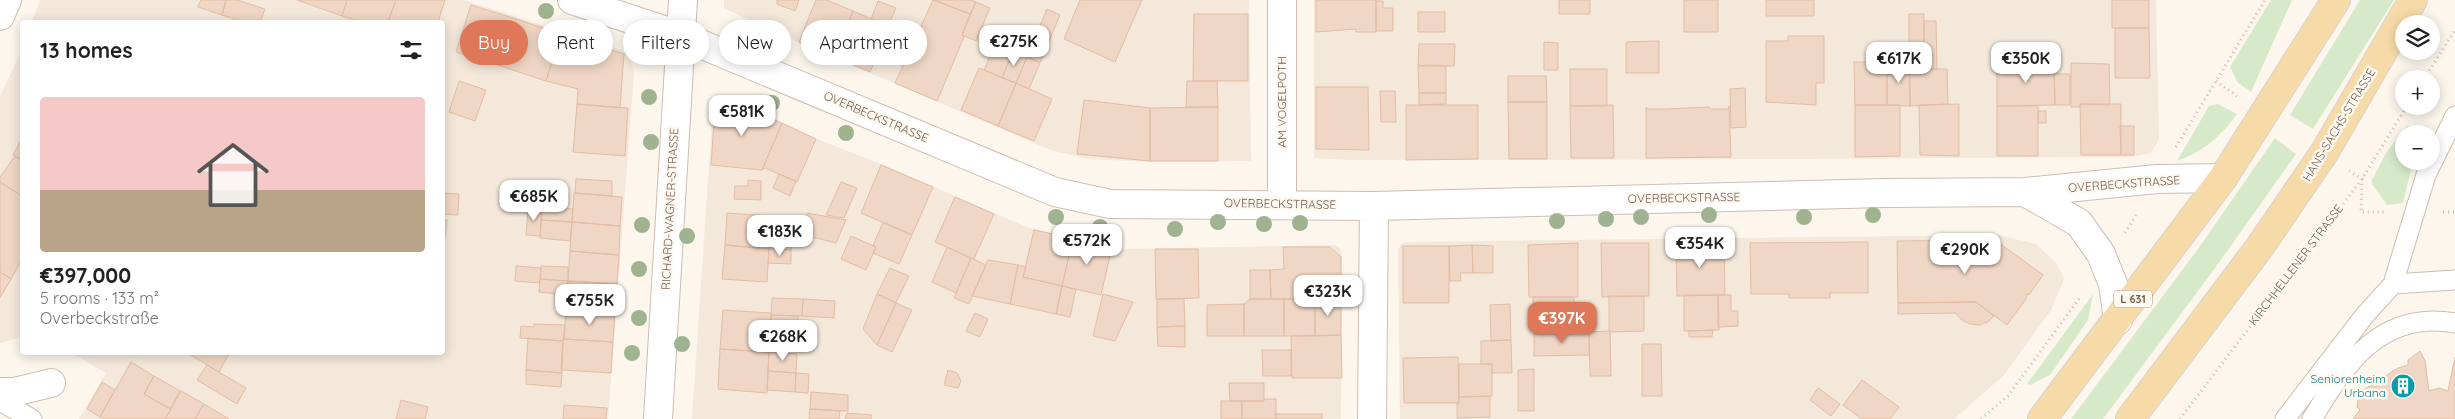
<!DOCTYPE html>
<html lang="en">
<head>
<meta charset="utf-8">
<style>
	:root { --surface:#fff; --page:#f6f6f6; --text:#202124; --muted:#757577; --line:#e0e0e0; --accent:#df7858 }
	body { margin:0; font-family:Quicksand,sans-serif; background:var(--page); color:var(--text); height:100vh; display:flex; flex-direction:column; font-size:19px; white-space:nowrap }
	* { box-sizing:border-box; margin:0 }
	p { font-size:16px; color:var(--muted) }
	.icon { flex:none; width:28px; height:28px; fill:none; stroke:currentColor; stroke-width:2; stroke-linecap:round; stroke-linejoin:round }
	.map { position:relative; flex:1; overflow:hidden }
	.side { position:absolute; left:20px; top:20px; width:425px; height:335px; display:flex; flex-direction:column; background:var(--surface); border-radius:5px; box-shadow:0 2px 12px #0003 }
	.side>* { flex:none }
	.guide { position:absolute; left:460px; top:20px; width:475px; height:45px; display:flex; gap:10px }
	.controls { position:absolute; left:2395px; top:15px; display:grid; gap:10px }
	.controls a { display:grid; place-items:center; width:45px; height:45px; border-radius:50%; background:var(--surface); box-shadow:0 2px 12px #0003; font-size:25px }
	.price { position:absolute; translate:-50% -42px; padding:0 11px; border-radius:10px; background:#fff; color:#222; font-size:16px; line-height:32px; filter:drop-shadow(0 1px 2px #0008) }
	.price::after { content:''; position:absolute; left:50%; top:30px; width:15px; height:11px; margin-left:-8px; background:inherit; clip-path:polygon(0 0,100% 0,50% 100%) }
	.price.selected { background:var(--accent); color:#fff }
	ul { padding:0; list-style:none }
	li { display:grid; align-content:center; gap:10px; height:265px; padding:0 20px }
	li+li { border-top:1px solid var(--line) }
	li span { display:grid; place-items:center; height:155px; border-radius:5px; color:#555 }
	li>.icon { margin-inline-start:auto }
	span .icon { width:90px; height:90px; fill:#fffc; stroke-width:1 }
	li b { font-size:21px }
	h2 { display:flex; justify-content:space-between; align-items:center; height:60px; padding:0 20px; font-size:21px }
	.chip { padding:0 18px; border-radius:22px; background:var(--surface); box-shadow:0 2px 12px #0003; font-size:18px; line-height:45px }
	.chip.selected { background:var(--accent); color:#fff }
	.map>svg:first-child { display:block }
	.residential { fill:#f3e8da }
	.green { fill:#d6eaca }
	.building { fill:#f0d6c4; stroke:#e2bda5 }
	.lines { fill:none; stroke-linecap:round; stroke-linejoin:round }
	.lane-casing { stroke:#cebeb1; stroke-width:21 }
	.street-casing { stroke:#cebeb1; stroke-width:30 }
	.primary-casing { stroke:#d9d2ce; stroke-width:30 }
	.path { stroke:#d6baa7; stroke-width:3; stroke-dasharray:1 4; stroke-linecap:butt }
	.lane { stroke:#fff; stroke-width:19 }
	.street { stroke:#fff; stroke-width:28 }
	.primary { stroke:#f6daa8; stroke-width:28 }
	.tree { fill:#a0b391 }
	.labels { text-anchor:middle; stroke-width:5; stroke-linejoin:round; paint-order:stroke }
	.shield { fill:#fefaf2; stroke:#a08d80; stroke-width:1 }
	.shield-label { font-size:11px; font-weight:bold; fill:#775e4f }
	.street-label { font-size:12px; fill:#775e4f; stroke:#fefaf2 }
	.culture-label { font-size:12px; fill:#0d838f; stroke:#fefaf2; text-anchor:end }
</style>
</head>
<body>
<div class="map">
<svg width="2455" height="419" viewBox="0 0 2455 419">
	<rect width="100%" height="100%" fill="#fcf6ec"/>
	<path class="residential" d="M40,0H463L619,49L630,55L634,72L608,419H79L106,373L71,353L442,352V22H32Z
		M724,0H1249L1251,161L1151,162L1088,159L1050,150L767,29L724,8Z
		M1314,0H2156L2159,139L2151,153L2131,157L1568,160H1350L1314,158Z
		M22,50V337L0,343V96Z
		M726,98L822,141L881,164L1029,228L1123,249L1335,245L1340,248L1342,255L1341,419H692L713,106Z
		M1997,235L2036,244L2057,264L2064,279L2051,310L2004,375L1954,419H1400L1398,250L1401,244L1406,242Z"/>
	<path class="green" d="M2271,0H2292L2251,92L2238,83L2230,67Z
		M2360,0H2394L2313,129L2290,115Z
		M2218,104L2237,114C2220,137 2204,151 2177,161L2209,106Z
		M2407,126L2414,127L2418,134H2404V161H2413L2403,203L2387,205L2372,184V180L2386,153Z
		M2275,138L2296,154L2218,264L2103,419H2071L2198,249Z
		M2093,294L2088,320L2050,375L2030,385L2027,384Z"/>
	<path class="building" d="M201,0H226L222,15L198,7Z
		M226,0H237L265,9L260,22H245L222,15Z
		M297,0H347L342,16Z
		M347,0H396L388,22H361L342,16Z
		M396,0H445L438,22H388Z
		M777,0H799L795,11L777,4Z
		M816,0H827L853,11L834,57L799,42Z
		M933,0L970,14L962,35L964,37L937,101L895,83Z
		M935,0H971L976,2L970,14Z
		M1080,0H1142L1115,62L1064,39Z
		M1316,0H1376V32H1356V29L1316,32Z
		M1559,0H1590V14H1559Z
		M1684,0H1718V32H1684Z
		M1766,0H1814V16H1766Z
		M2112,0H2149V28H2112Z
		M878,1L896,8L888,26L871,19Z
		M1376,1H1383V8H1393V31H1376Z
		M976,2L990,8L976,41L962,35Z
		M471,5L516,19L501,66L456,52Z
		M1047,9L1060,15L1049,41L1036,35Z
		M853,11L890,27L870,72L834,57Z
		M1418,12H1445V32H1418Z
		M1194,14H1248V81H1193Z
		M1909,14H1924V45H1909Z
		M516,19L561,34L546,81L501,66Z
		M1924,21H1936L1937,69H1909V45H1924Z
		M1025,25L1038,31L1027,57L1013,51Z
		M2115,28H2149L2150,78H2115Z
		M561,34L624,54L620,108L577,104L578,89L546,81Z
		M1036,35L1049,41L1040,63L1027,57Z
		M1788,36H1824V83H1816V105L1766,102V41H1788Z
		M1659,41V73H1626V42Z
		M1544,42L1558,43V70H1544Z
		M995,44L1013,51L1002,78L984,70Z
		M1419,44H1455L1454,66H1418Z
		M1013,51L1027,57L1016,83L1002,78Z
		M1027,57L1040,63L1029,89L1016,83Z
		M1854,62H1887V105H1855Z
		M1887,62H1910V106L1887,105Z
		M2054,62L2055,105L1997,106V63Z
		M2071,63L2109,64L2110,105L2080,104V107H2071Z
		M1429,65L1446,66V93H1419L1418,66Z
		M979,68L1016,83L998,126L961,110Z
		M1570,69H1607V106H1570Z
		M1909,69H1947L1948,104L1910,106Z
		M2054,74H2070V105H2055Z
		M1508,76H1546L1547,102H1508Z
		M459,81L486,90L475,121L449,112Z
		M1187,81H1217L1218,107H1186Z
		M1016,83L1052,99L1034,141L998,126Z
		M1316,87H1368L1369,150L1316,149Z
		M1745,88L1746,127L1731,128L1730,89Z
		M1380,91H1395L1396,122H1381Z
		M1419,93H1446V104L1419,105Z
		M727,100L782,123L762,170L711,165L715,108Z
		M1084,100L1150,108V161L1077,154Z
		M1508,102H1547V159H1509Z
		M577,104L628,108L625,156L573,152Z
		M1959,104V156L1920,155L1919,105Z
		M2080,104H2121V155H2081Z
		M1406,105H1478V159L1406,160Z
		M1613,105L1614,158H1571L1570,106Z
		M1855,105H1900V156L1855,157Z
		M1729,106L1731,157L1646,158V107L1648,109H1666L1709,107L1710,109H1729Z
		M1997,106H2038V156H1997Z
		M1218,107V161H1150V108Z
		M2038,111H2046V123H2038Z
		M782,123L816,139L797,182L765,168L762,170Z
		M2120,126H2134V155H2121Z
		M22,138V160L13,155Z
		M15,156L22,160V196L0,182V177Z
		M881,165L933,187L912,235L861,213Z
		M779,174L796,181L790,196L773,188Z
		M576,179L612,181V196L575,193Z
		M748,180L761,181V200L734,199L735,186H748Z
		M0,182L22,196V259L11,279L0,272Z
		M841,182L857,188L844,218L826,215Z
		M442,193L459,194L458,215L442,214Z
		M574,193L622,197L620,226L572,222Z
		M955,197L994,214L974,259L935,242Z
		M542,208L573,209L572,222L541,220Z
		M528,209L542,210L540,236L526,235Z
		M727,213L771,216L769,249L725,245Z
		M807,213L846,220L836,243L801,234Z
		M442,219L447,220L444,245H442Z
		M541,220L572,222L570,241L540,238Z
		M572,222L620,226L619,255L570,251Z
		M883,222L912,235L899,264L873,253L876,247L873,246Z
		M1034,230L1073,238L1062,286L1023,277Z
		M770,235L793,236L791,250L769,249Z
		M851,236L876,247L866,270L841,259Z
		M1073,238L1112,247L1101,295L1062,286Z
		M1995,240L2043,275L2029,295L2027,294L2026,299L2007,325L1976,302L1898,303L1897,241Z
		M1724,242L1725,295L1677,296L1676,243Z
		M1868,242V293H1830V298H1789V294H1751L1750,243Z
		M1578,243V297H1529L1528,245Z
		M1601,243H1649V296L1602,297Z
		M725,245L769,249L767,282L722,279Z
		M1472,245L1493,246V273H1473Z
		M1472,245L1473,273H1460L1461,281H1450L1449,246Z
		M1403,246H1449V303H1403Z
		M947,247L971,258L956,293L932,282Z
		M1283,247H1330L1341,257V299H1271L1270,270L1284,269Z
		M769,249L791,250V264L768,263Z
		M1155,249H1198L1199,298L1156,299Z
		M570,251L619,255L617,284L568,281Z
		M971,258L986,265L969,304L954,298Z
		M988,260L1018,265L1010,304L972,296Z
		M1018,265L1026,267L1023,277L1062,286L1056,314L1010,304Z
		M516,266L541,268L540,283L515,281Z
		M541,266L568,267V281L540,279Z
		M890,268L909,276L896,303L877,294Z
		M1250,270H1270L1271,299H1250Z
		M0,272L11,279L0,298Z
		M540,279L568,281L567,295L539,292Z
		M568,281L617,284L615,313L566,310Z
		M1062,286L1076,289L1070,317L1056,314Z
		M877,294L896,303L877,345L863,329Z
		M1103,294L1133,302L1115,341L1093,336Z
		M1684,295H1718L1719,330L1684,331Z
		M1718,295H1731V311H1738V326L1718,327Z
		M1609,296H1644V331L1609,332Z
		M1533,297H1574V334H1534Z
		M772,298L803,299L802,316L771,315Z
		M803,299L835,301L834,318L802,316Z
		M1157,299H1184L1185,326L1157,327Z
		M1250,299H1284V336H1244V304Z
		M1284,299H1315V336H1284Z
		M1315,299H1341V335L1315,336Z
		M1976,302L1994,316L1988,322L1979,325L1970,324L1962,320L1955,313L1898,314V303Z
		M896,303L912,310L892,352L877,345Z
		M1244,304V336H1207V305Z
		M1510,304L1511,340L1491,341L1490,305Z
		M566,310L615,313L613,342L564,339Z
		M723,310L771,313L769,352L720,349Z
		M975,313L988,319L980,337L966,331Z
		M771,315L798,316L797,335L770,333Z
		M534,324L565,325L563,341L520,338L521,326L534,327Z
		M1185,326V347L1158,346L1157,327Z
		M1713,330L1712,337H1689V331Z
		M1610,331L1611,376H1590L1589,332Z
		M1574,332H1589V355L1534,356V334Z
		M1341,335L1342,378H1292L1291,336Z
		M528,338L563,341L562,373L526,370Z
		M563,339L613,342L611,373L561,370Z
		M1511,340L1512,373H1492V364H1481V341Z
		M1642,344H1661L1662,396H1642Z
		M720,349L769,352L767,393L718,389Z
		M1262,350H1291V376H1263Z
		M2420,351L2425,361L2429,391L2439,388L2448,391L2455,357V419H2353L2360,410L2357,407L2359,393L2371,385L2376,387L2382,378L2398,368L2408,365V360Z
		M186,352H230L219,372Z
		M769,352L797,354L796,373L768,371Z
		M1458,357L1459,403H1404L1403,358Z
		M131,362L154,376L144,394L171,409L165,419H104L100,417Z
		M1459,364H1492V396L1459,397Z
		M207,365L246,388L237,404L197,380Z
		M1534,369V411H1518V370Z
		M526,370L562,373L561,387L526,384Z
		M948,370L957,373L961,381L958,388L944,385Z
		M768,371L796,373L795,392L767,390Z
		M796,373L809,374L808,393L795,392Z
		M154,376L180,391L170,409L144,394Z
		M1862,380L1899,407L1890,419H1862L1843,405Z
		M102,382L115,390L100,417L87,409Z
		M1229,383H1264V401H1230Z
		M1818,388L1840,404L1831,416L1810,400Z
		M181,391L204,404L195,419H165Z
		M811,392L848,395V411L810,409Z
		M1490,396V417L1457,418V402L1459,403V397Z
		M1264,399H1276V419H1242V401H1264Z
		M401,400L428,407L425,419H396Z
		M1221,401H1242V419H1221Z
		M204,404L229,419H195Z
		M564,405L607,408L606,419H563Z
		M810,409L840,411L839,419H809Z
		M847,413L872,415L871,419H845Z
		M1275,414H1322V419H1276Z"/>
	<g class="lines">
		<defs>
			<path id="lane" d="M2393,284L2455,280
				M0,401L32,419
				M2285,419L2365,315L2393,284L2426,175L2455,116
				M2312,419C2345,364 2381,310 2455,323"/>
			<path id="street" d="M572,0L679,35L1055,192L1110,204L1374,206L1884,193L2025,192L2157,179L2223,178
				M1282,0V203
				M0,16L7,0
				M2025,192L2079,223L2101,254L2113,284L2118,320
				M0,392H14L51,383
				M658,419L683,0
				M1372,419L1374,206"/>
			<path id="primary" d="M2042,419L2223,178L2336,0
				M2130,419L2259,248L2324,153L2413,0"/>
		</defs>
		<use href="#lane" class="lane-casing"/>
		<use href="#street" class="street-casing"/>
		<use href="#primary" class="primary-casing"/>
		<path class="path" d="M2424,79L2455,30
			M2216,81L2238,97
			M2176,147L2265,0
			M2349,171L2362,179L2361,212H2387
			M2443,212H2455
			M2125,233L2137,213
			M1981,419L2008,396L2081,296
			M2180,419L2362,179L2407,106"/>
		<use href="#lane" class="lane"/>
		<use href="#street" class="street"/>
		<use href="#primary" class="primary"/>
	</g>
	<g class="tree">
		<circle cx="546" cy="11" r="8"/>
		<circle cx="649" cy="97" r="8"/>
		<circle cx="772" cy="103" r="8"/>
		<circle cx="846" cy="133" r="8"/>
		<circle cx="651" cy="142" r="8"/>
		<circle cx="1709" cy="215" r="8"/>
		<circle cx="1873" cy="215" r="8"/>
		<circle cx="1056" cy="217" r="8"/>
		<circle cx="1641" cy="217" r="8"/>
		<circle cx="1804" cy="217" r="8"/>
		<circle cx="1606" cy="219" r="8"/>
		<circle cx="1557" cy="221" r="8"/>
		<circle cx="1218" cy="222" r="8"/>
		<circle cx="1300" cy="223" r="8"/>
		<circle cx="1264" cy="224" r="8"/>
		<circle cx="642" cy="225" r="8"/>
		<circle cx="1100" cy="227" r="8"/>
		<circle cx="1175" cy="229" r="8"/>
		<circle cx="687" cy="236" r="8"/>
		<circle cx="639" cy="269" r="8"/>
		<circle cx="639" cy="318" r="8"/>
		<circle cx="682" cy="344" r="8"/>
		<circle cx="632" cy="353" r="8"/>
	</g>
	<defs>
		<symbol id="building-disc" viewBox="-11 -11 22 22"><circle r="9.5" fill="#0f9aa8" stroke="#fefaf2"/><path d="M-4-6H4V6H1V3H-1V6H-4ZM-2.5-4.3h1.7v1.8h-1.7ZM.8-4.3h1.7v1.8H.8ZM-2.5-1h1.7V.8h-1.7ZM.8-1h1.7V.8H.8Z" fill="#fff"/></symbol>
	</defs>
	<g fill-rule="evenodd">
		<use href="#building-disc" x="2389" y="372" width="28" height="28"/>
	</g>
	<g class="labels">
		<rect class="shield" x="2114" y="290.5" width="38" height="17" rx="4"/>
		<g class="shield-label">
			<text x="2133" y="303">L 631</text>
		</g>
		<g class="street-label">
			<text transform="translate(1282 102) rotate(-90)" y="4">AM VOGELPOTH</text>
			<text transform="translate(876 117) rotate(23)" y="4">OVERBECKSTRASSE</text>
			<text transform="translate(2339 125) rotate(-59)" y="4">HANS-SACHS-STRASSE</text>
			<text transform="translate(2124 184) rotate(-4)" y="4">OVERBECKSTRASSE</text>
			<text transform="translate(1684 198) rotate(-1)" y="4">OVERBECKSTRASSE</text>
			<text transform="translate(1280 204) rotate(1)" y="4">OVERBECKSTRASSE</text>
			<text transform="translate(670 209) rotate(-87)" y="4">RICHARD-WAGNER-STRASSE</text>
			<text transform="translate(2296 265) rotate(-53)" y="4">KIRCHHELLENER STRASSE</text>
		</g>
		<g class="culture-label">
			<text x="2386" y="383">Seniorenheim<tspan x="2386" dy="14">Urbana</tspan></text>
		</g>
	</g>
</svg>
<div class="controls">
<a><svg class="icon" aria-label="layers" viewBox="0 0 24 24"><path d="M12 4l9 5-9 5-9-5zM3 14l9 5 9-5"/></svg></a>
<a>+</a>
<a>−</a>
</div>
<b class="price" style="left:1014px;top:67px">€275K</b>
<b class="price" style="left:1899px;top:84px">€617K</b>
<b class="price" style="left:2026px;top:84px">€350K</b>
<b class="price" style="left:742px;top:137px">€581K</b>
<b class="price" style="left:534px;top:222px">€685K</b>
<b class="price" style="left:780px;top:257px">€183K</b>
<b class="price" style="left:1087px;top:266px">€572K</b>
<b class="price" style="left:1700px;top:269px">€354K</b>
<b class="price" style="left:1965px;top:275px">€290K</b>
<b class="price" style="left:1328px;top:317px">€323K</b>
<b class="price" style="left:590px;top:326px">€755K</b>
<b class="price selected" style="left:1562px;top:344px">€397K</b>
<b class="price" style="left:783px;top:362px">€268K</b>
<div class="guide">
<a class="chip selected">Buy</a>
<a class="chip">Rent</a>
<a class="chip">Filters</a>
<a class="chip">New</a>
<a class="chip">Apartment</a>
</div>
<section class="side">
<h2>13 homes<svg class="icon" aria-label="filters" viewBox="0 0 24 24"><path d="M4 7h16M4 17h16"/><circle cx="9" cy="7" r="2"/><circle cx="15" cy="17" r="2"/></svg></h2>
<ul>
<li><span style="background:linear-gradient(#f6c9c9 60%,#b9a48a 0)"><svg class="icon" aria-label="home" viewBox="0 0 24 24"><path d="M3 11l9-7 9 7M6 9v11h12V9"/></svg></span><div><b>€397,000</b><p>5 rooms · 133 m²</p><p>Overbeckstraße</p></div></li>
</ul>
</section>
</div>
</body>
</html>
